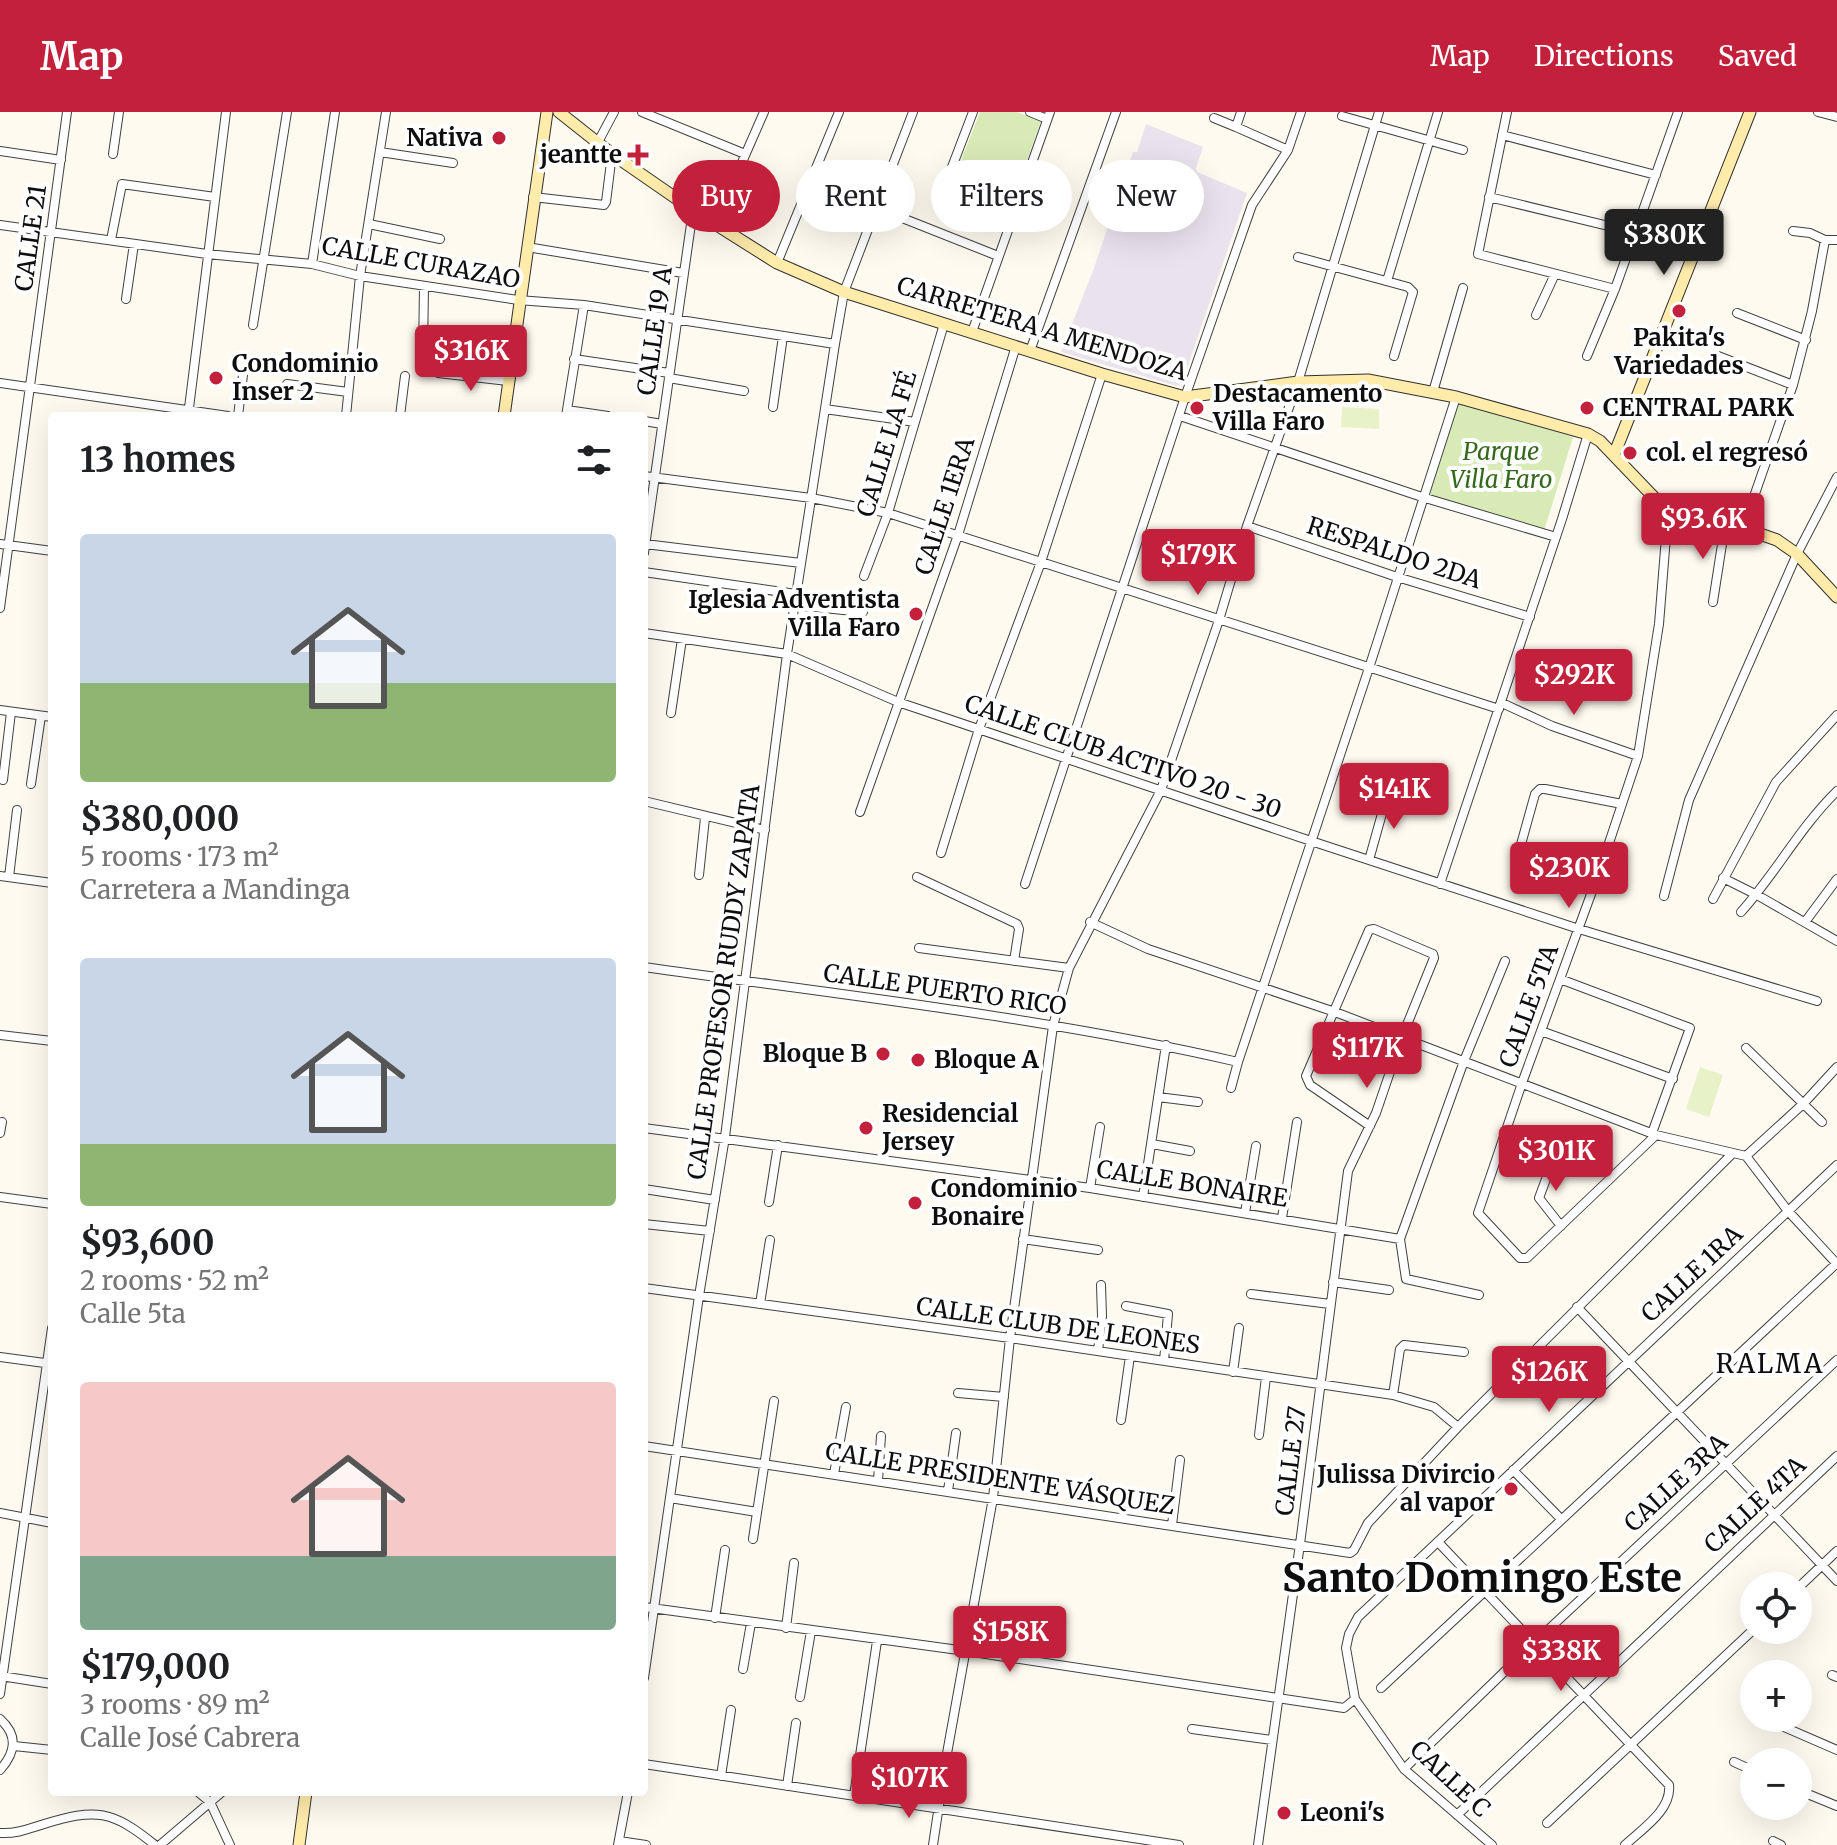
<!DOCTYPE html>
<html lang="en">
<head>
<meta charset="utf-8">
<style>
	:root { --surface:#fff; --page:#f6f6f6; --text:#202124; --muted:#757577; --accent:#c3203b }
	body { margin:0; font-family:Merriweather,serif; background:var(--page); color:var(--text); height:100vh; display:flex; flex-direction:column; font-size:30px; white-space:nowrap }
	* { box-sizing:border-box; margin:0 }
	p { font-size:26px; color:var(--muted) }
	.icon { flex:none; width:44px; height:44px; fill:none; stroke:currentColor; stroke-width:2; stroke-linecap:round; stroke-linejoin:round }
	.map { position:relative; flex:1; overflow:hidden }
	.drawer { position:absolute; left:48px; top:300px; width:600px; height:1384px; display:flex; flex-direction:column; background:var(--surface); border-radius:8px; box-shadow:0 8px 32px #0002 }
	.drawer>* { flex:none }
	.top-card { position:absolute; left:672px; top:48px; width:760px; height:72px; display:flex; gap:16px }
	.tools { position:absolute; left:1740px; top:1460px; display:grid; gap:16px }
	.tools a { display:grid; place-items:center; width:72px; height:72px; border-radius:50%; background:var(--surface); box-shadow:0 8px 32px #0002; font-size:40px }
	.price { position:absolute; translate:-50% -68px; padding:0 18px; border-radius:8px; background:var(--accent); color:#fff; font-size:26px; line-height:52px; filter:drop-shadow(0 2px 4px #0008) }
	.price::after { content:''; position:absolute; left:50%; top:48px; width:24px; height:18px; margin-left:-12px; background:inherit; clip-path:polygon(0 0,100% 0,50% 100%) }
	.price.current { background:#222; color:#fff }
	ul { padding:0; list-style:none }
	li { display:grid; align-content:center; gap:16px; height:424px; padding:0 32px }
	li span { display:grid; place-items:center; height:248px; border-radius:8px; color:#555 }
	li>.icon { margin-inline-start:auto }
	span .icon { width:144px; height:144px; fill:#fffc; stroke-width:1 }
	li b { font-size:34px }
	h2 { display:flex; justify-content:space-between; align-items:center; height:96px; padding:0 32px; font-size:34px }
	.tag { padding:0 28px; border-radius:36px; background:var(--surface); box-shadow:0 8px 32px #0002; font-size:28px; line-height:72px }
	.tag.current { background:var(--accent); color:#fff }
	header { display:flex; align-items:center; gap:48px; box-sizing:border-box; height:112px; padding:0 40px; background:var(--accent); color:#fff }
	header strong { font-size:38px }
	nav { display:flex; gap:44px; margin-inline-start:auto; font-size:28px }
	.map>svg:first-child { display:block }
	.industrial { fill:#eae2ed }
	.green { fill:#d8ebb7 }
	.pitch { fill:#e8f2c9 }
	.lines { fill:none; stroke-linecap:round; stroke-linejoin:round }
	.street-casing { stroke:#414141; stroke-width:10 }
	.secondary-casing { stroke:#303030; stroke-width:13 }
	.street { stroke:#fff; stroke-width:8 }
	.secondary { stroke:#ffebaa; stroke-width:11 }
	.poi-dot { fill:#c3203b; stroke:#fff; stroke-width:3 }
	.labels { text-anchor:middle; stroke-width:8; stroke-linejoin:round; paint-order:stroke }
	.poi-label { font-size:24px; font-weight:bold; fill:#0e0e0e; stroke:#fff; text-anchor:start }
	.street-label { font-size:24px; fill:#0e0e0e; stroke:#fff }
	.park-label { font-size:24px; font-style:italic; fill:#34681b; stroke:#fff }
	.neighbourhood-label { font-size:26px; letter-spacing:2px; fill:#0e0e0e; stroke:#fff }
	.town-label { font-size:40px; font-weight:bold; fill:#0e0e0e; stroke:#fff }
</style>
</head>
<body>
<header>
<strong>Map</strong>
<nav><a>Map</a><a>Directions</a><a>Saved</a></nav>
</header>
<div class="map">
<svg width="1837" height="1733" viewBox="0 0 1837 1733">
	<rect width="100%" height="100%" fill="#fffaef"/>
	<path class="industrial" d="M1146,12L1203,35L1196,56L1197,60L1247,81L1182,271L1177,274L1061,240L1094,156L1133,40H1137Z"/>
	<path class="green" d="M980,0H1017L1041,9L1015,82L956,61Z
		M1459,289L1573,325L1544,419L1430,383Z"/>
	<path class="pitch" d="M1342,295L1379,297V317L1341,315Z
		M1700,955L1723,963L1709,1005L1686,997Z"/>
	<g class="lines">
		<defs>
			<path id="street" d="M642,0L745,42
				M973,0L952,55L954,62L1017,90
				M1030,0L1047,7
				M1241,0L1236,15L1288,38
				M1507,0L1478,142L1615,177
				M1818,0L1837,5
				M1342,4L1463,38
				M1214,6L1236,15
				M1502,23L1656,63
				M598,30L614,0
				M0,39L61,48
				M380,40L453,51
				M113,42L119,0
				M533,85L604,93L606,90L612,42
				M1489,85L1695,135
				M877,96L998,144
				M369,112L440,127
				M715,112L764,0
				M0,113L207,142L312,152L360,164L518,188L584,193L835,232
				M1793,119L1810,121L1825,128
				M111,128L122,72L215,85
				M527,135L683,161
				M1298,145L1408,175L1413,180L1394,244
				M777,151L839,0
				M312,152L335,0
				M1387,169L1438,0
				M126,187L134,132
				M1737,201L1806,228
				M1536,203L1555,162
				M253,213L287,0
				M972,220L1050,0
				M1030,239L1116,0
				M423,242L424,174
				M1587,244L1615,177L1678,0
				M1718,244L1793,273
				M574,247L669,261
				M438,261L508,269
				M669,266L744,279
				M0,271L228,304
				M287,272L348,280
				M1433,280L1463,176
				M773,295L783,224
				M825,297L915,310
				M567,298L608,304
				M188,304L226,0
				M238,304L243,263
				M346,304L360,164L386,0
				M400,304L405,264
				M566,304L584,193
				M1180,304L1422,385L1556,425
				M644,309L662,312
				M644,364L811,386L888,401L1499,597
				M1247,414L1397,465L1530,505
				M1743,416L1793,273L1812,199L1825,128H1837
				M0,432L52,439
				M645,432L801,451
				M644,441L693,98
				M644,460L796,482
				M864,464L888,401L944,212
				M1713,490L1725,413
				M794,493L863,500
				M0,496L67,0
				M644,521L787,542L898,590L1311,729L1579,817L1817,889
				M1502,591L1552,614L1638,644
				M0,598L52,605
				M671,601L682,527
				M3,668L11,600
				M31,672L41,604
				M644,689L765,718
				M860,700L958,423L1016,234
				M941,741L979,617L1041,450L1102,262
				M1369,748L1383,698L1381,687
				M1602,752L1520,736L1535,682L1540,677H1545L1622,692
				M699,763L705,706
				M0,764L52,771
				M9,765L17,698
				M917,765L1017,812L1019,817L1014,849
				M1723,766L1757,783L1837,829
				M1025,772L1185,285L1252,93L1288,38L1301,0
				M1440,772L1562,407L1588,322
				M1664,784L1689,688L1797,442L1837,365
				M1713,787L1776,670L1837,603
				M1741,800C1776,761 1800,715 1837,679
				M1090,810L1148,837L1335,900L1656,1023L1746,1044
				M1805,810L1837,767
				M919,836L1069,856
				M644,855C842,883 1043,905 1238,950
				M1560,867L1690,916L1652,1021
				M1541,919L1673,967
				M0,923L52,929
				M1746,936L1822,1010
				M1231,976L1238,950L1369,556L1456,285
				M1158,985L1198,990
				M644,1016L1090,1076L1400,1127
				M0,1021L2,1010
				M1656,1023L1527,1146H1520L1478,1101L1522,971L1602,752L1638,644L1659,512L1668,400
				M1152,1032L1190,1039
				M1746,1044L1788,1099L1837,1152
				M1746,1044L1803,992L1837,955
				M1553,1048L1539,1086L1561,1114
				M1090,1076L1100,1015
				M644,1077L715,1088
				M0,1085L52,1092
				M1143,1085L1166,933
				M769,1090L778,1033
				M1245,1101L1256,1034
				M1282,1106L1297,1010
				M644,1112L710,1119
				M1023,1127L1098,1138
				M1333,1170L1389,1178
				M644,1176L1010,1226L1393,1283L1434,1295L1458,1315
				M1251,1182L1330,1192
				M1479,1183L1406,1167L1400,1127L1464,949L1505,849
				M760,1192L770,1128
				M1126,1194L1168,1202L1164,1249
				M1577,1195L1837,1469
				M1098,1239L1102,1204L1101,1173
				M0,1245L52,1252
				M1233,1260L1239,1216
				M958,1281L1004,1285
				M1393,1283L1400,1237L1404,1233L1464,1240
				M1121,1308L1130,1244
				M1259,1323L1266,1265
				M644,1334L1350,1441L1354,1438L1368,1411L1458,1315L1732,1042
				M1513,1358L1561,1407
				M834,1362L846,1295
				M878,1369L881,1324
				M948,1379L956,1321
				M670,1386L757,1400
				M0,1401L52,1411
				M1172,1413L1180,1348
				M753,1427L774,1289
				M1438,1430L1669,1673C1672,1698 1642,1717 1625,1733
				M1798,1476L1837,1439
				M644,1495L966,1539L1344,1596L1355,1587
				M715,1506L725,1438
				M786,1516L794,1451
				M743,1557L751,1511
				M1832,1563L1837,1565
				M1,1564L52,1572
				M644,1566L699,1184L725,1025L787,542L835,232L844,180L913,0
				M1381,1576L1837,1151
				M0,1582L52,1216
				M800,1585L811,1519
				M0,1607C19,1624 15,1641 0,1658
				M1768,1608L1837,1638
				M1192,1617L1272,1628
				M14,1634L52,1638
				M1734,1650L1754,1659
				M644,1652L1179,1733
				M1404,1657L1535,1530L1837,1248
				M721,1664L731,1598
				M787,1674L796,1611
				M1798,1678L1837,1694
				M198,1680L210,1690L230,1733
				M854,1684L877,1529
				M1457,1703L1837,1344
				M1547,1711L1754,1517
				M0,1721C16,1722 28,1717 44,1712C96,1696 112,1698 155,1733
				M619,1729L646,1733
				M1773,1729L1781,1733
				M160,1733L222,1680
				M618,1733L628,1680
				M933,1733L946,1647L993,1386L1010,1226L1053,914L1069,856L1161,678L1219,508L1247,414L1298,270L1379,0
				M1258,1733L1300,1432L1348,1059L1376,1001L1402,925L1434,846L1433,842L1374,817L1369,818L1306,964L1310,973L1370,1014
				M1492,1733L1404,1657L1355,1587L1346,1536L1349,1522L1358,1505L1837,1053"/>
			<path id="secondary" d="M559,0L612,42L693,98L777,151L844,180L1102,262L1185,285L1298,270L1368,268L1456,285L1588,322L1600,329L1668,400L1743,416L1777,428L1797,442L1837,485
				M504,304L547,0
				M1614,343L1750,0
				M299,1733L306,1680"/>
		</defs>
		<use href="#street" class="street-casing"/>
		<use href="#secondary" class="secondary-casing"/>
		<use href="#street" class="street"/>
		<use href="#secondary" class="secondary"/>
	</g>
	<g class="poi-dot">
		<circle cx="499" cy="26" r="8"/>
		<path d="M634 31h8v8h8v8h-8v8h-8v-8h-8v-8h8z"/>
		<circle cx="1679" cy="199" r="8"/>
		<circle cx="216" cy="266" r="8"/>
		<circle cx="1197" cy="296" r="8"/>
		<circle cx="1587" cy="296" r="8"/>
		<circle cx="1630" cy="341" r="8"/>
		<circle cx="916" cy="502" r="8"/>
		<circle cx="883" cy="942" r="8"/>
		<circle cx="918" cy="948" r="8"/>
		<circle cx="866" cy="1016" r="8"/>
		<circle cx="915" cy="1091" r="8"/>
		<circle cx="1511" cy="1377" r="8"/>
		<circle cx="1284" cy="1701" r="8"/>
	</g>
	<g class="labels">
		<g class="poi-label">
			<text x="483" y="34" text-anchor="end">Nativa</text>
			<text x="622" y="51" text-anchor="end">jeantte</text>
			<text x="1679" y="234" text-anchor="middle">Pakita's<tspan x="1679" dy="28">Variedades</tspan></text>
			<text x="232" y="260">Condominio<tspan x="232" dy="28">Inser 2</tspan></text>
			<text x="1213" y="290">Destacamento<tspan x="1213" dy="28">Villa Faro</tspan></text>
			<text x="1603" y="304">CENTRAL PARK</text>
			<text x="1646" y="349">col. el regresó</text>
			<text x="900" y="496" text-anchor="end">Iglesia Adventista<tspan x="900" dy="28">Villa Faro</tspan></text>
			<text x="867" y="950" text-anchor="end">Bloque B</text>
			<text x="934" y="956">Bloque A</text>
			<text x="882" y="1010">Residencial<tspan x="882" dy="28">Jersey</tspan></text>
			<text x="931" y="1085">Condominio<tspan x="931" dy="28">Bonaire</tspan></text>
			<text x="1495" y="1371" text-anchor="end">Julissa Divircio<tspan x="1495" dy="28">al vapor</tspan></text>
			<text x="1300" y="1709">Leoni's</text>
		</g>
		<g class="street-label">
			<text transform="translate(31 126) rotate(-82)" y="8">CALLE 21</text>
			<text transform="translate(421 151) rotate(10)" y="8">CALLE CURAZAO</text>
			<text transform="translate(1042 217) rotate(17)" y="8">CARRETERA A MENDOZA</text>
			<text transform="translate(655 219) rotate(-82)" y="8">CALLE 19 A</text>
			<text transform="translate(887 332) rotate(-73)" y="8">CALLE LA FÉ</text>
			<text transform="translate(945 394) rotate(-72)" y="8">CALLE 1ERA</text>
			<text transform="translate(1394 441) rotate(18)" y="8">RESPALDO 2DA</text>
			<text transform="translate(1123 645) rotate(19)" y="8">CALLE CLUB ACTIVO 20 - 30</text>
			<text transform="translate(724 870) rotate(-82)" y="8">CALLE PROFESOR RUDDY ZAPATA</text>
			<text transform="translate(945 878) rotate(8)" y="8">CALLE PUERTO RICO</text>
			<text transform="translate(1529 894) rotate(-70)" y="8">CALLE 5TA</text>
			<text transform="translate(1192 1072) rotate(9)" y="8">CALLE BONAIRE</text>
			<text transform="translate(1692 1162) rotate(-43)" y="8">CALLE 1RA</text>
			<text transform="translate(1058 1214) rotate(8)" y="8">CALLE CLUB DE LEONES</text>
			<text transform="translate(1291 1349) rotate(-83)" y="8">CALLE 27</text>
			<text transform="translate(1000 1367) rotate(9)" y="8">CALLE PRESIDENTE VÁSQUEZ</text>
			<text transform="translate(1676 1371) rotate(-43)" y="8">CALLE 3RA</text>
			<text transform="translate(1755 1393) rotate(-43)" y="8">CALLE 4TA</text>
			<text transform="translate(1450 1667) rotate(43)" y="8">CALLE C</text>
		</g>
		<g class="park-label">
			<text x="1501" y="348">Parque<tspan x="1501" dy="28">Villa Faro</tspan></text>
		</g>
		<g class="neighbourhood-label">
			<text x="1770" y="1261">RALMA</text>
		</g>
		<g class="town-label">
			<text x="1482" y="1480">Santo Domingo Este</text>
		</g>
	</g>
</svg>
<div class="tools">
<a><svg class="icon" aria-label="locate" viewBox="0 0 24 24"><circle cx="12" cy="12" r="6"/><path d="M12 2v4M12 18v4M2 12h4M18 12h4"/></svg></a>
<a>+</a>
<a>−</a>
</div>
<b class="price current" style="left:1664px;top:165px">$380K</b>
<b class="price" style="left:471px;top:281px">$316K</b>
<b class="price" style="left:1703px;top:449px">$93.6K</b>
<b class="price" style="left:1198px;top:485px">$179K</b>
<b class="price" style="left:1574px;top:605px">$292K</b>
<b class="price" style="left:1394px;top:719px">$141K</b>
<b class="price" style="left:1569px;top:798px">$230K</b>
<b class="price" style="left:1367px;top:978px">$117K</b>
<b class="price" style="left:1556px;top:1081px">$301K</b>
<b class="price" style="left:1549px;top:1302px">$126K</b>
<b class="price" style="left:1010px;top:1562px">$158K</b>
<b class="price" style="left:1561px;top:1581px">$338K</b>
<b class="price" style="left:909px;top:1708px">$107K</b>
<div class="top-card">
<a class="tag current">Buy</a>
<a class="tag">Rent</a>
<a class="tag">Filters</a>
<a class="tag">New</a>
</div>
<section class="drawer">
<h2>13 homes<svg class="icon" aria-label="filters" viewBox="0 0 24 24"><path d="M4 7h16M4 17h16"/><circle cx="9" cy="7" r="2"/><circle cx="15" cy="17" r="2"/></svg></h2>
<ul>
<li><span style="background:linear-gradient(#c9d6e8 60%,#8fb573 0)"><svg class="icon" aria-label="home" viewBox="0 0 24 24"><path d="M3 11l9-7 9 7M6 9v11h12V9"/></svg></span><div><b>$380,000</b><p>5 rooms · 173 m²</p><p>Carretera a Mandinga</p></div></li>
<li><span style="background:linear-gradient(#c9d6e8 75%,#8fb573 0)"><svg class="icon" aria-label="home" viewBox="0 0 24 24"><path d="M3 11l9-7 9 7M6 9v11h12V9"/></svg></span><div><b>$93,600</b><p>2 rooms · 52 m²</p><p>Calle 5ta</p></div></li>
<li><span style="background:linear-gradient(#f6c9c9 70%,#7fa58c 0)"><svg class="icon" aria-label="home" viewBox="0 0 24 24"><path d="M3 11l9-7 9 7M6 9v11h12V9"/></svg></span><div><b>$179,000</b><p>3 rooms · 89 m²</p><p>Calle José Cabrera</p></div></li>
</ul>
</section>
</div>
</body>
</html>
